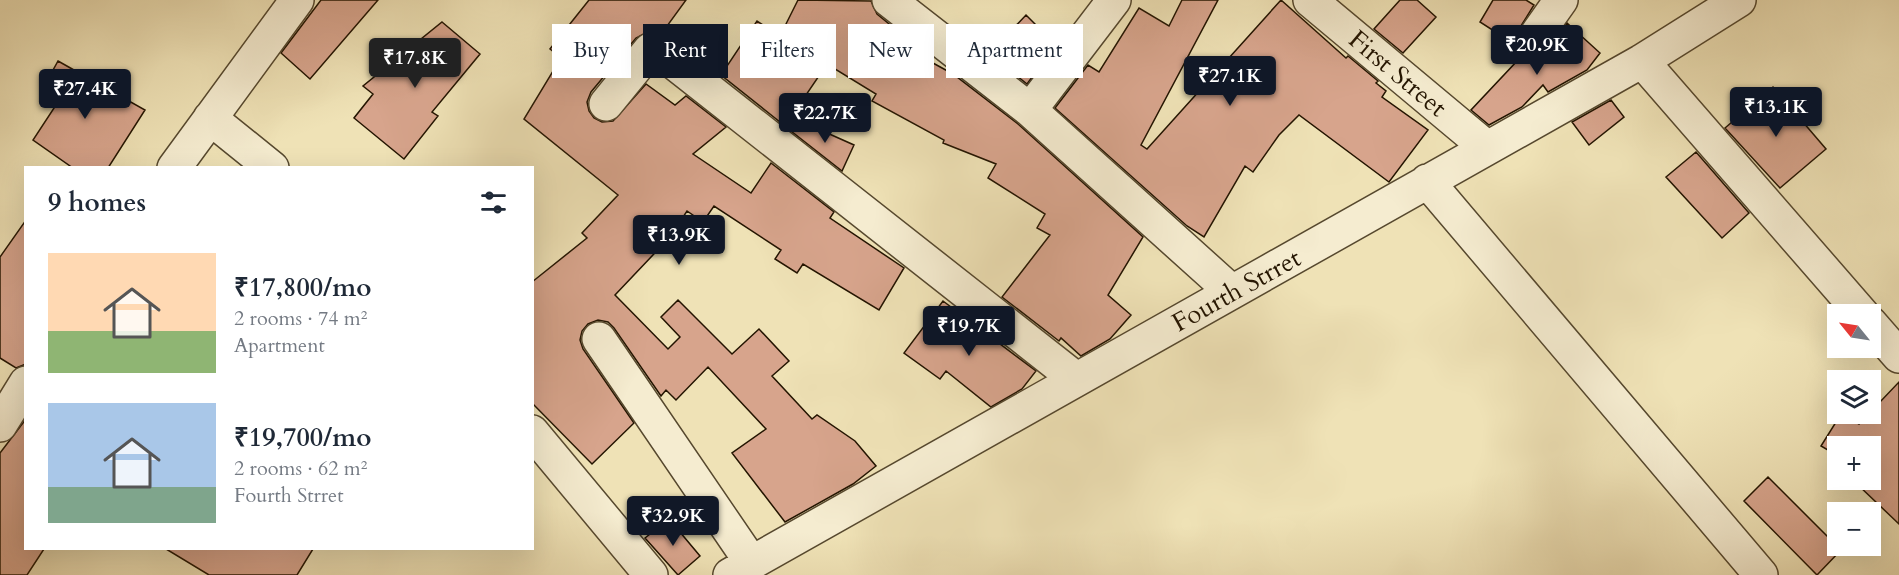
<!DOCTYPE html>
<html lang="en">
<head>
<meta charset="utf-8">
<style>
	:root { --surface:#fff; --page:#f2f2f3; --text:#1f2937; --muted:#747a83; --accent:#111827 }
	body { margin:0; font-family:Cardo,serif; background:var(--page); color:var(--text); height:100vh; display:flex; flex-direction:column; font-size:22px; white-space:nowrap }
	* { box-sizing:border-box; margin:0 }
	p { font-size:20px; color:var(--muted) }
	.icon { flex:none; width:33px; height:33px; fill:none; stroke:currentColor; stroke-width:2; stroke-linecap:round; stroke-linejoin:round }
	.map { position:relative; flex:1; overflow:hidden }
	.details { position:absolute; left:24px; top:166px; width:510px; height:384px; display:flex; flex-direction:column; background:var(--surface); border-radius:0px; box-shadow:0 6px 24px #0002 }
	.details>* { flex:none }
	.guide { position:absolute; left:552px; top:24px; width:570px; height:54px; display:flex; gap:12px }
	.needle { width:39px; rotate:300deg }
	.fabs { position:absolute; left:1827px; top:304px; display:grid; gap:12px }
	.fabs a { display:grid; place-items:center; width:54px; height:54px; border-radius:0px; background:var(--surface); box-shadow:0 6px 24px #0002; font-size:30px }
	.price { position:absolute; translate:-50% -51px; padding:0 14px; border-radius:6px; background:var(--accent); color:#fff; font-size:20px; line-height:39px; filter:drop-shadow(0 2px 3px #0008) }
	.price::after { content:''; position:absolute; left:50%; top:36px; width:18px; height:14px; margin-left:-9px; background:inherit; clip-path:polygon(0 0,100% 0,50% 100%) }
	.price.active { background:#222; color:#fff }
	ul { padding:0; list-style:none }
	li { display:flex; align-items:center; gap:18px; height:150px; padding:0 24px }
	li span { display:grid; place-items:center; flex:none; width:168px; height:120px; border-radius:0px; color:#555 }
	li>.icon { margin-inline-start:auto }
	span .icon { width:72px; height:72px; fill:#fffc; stroke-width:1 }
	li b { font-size:26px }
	h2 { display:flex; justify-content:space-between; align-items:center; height:72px; padding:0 24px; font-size:26px }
	.tag { padding:0 21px; border-radius:0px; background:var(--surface); box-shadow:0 6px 24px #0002; font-size:21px; line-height:54px }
	.tag.active { background:var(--accent); color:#fff }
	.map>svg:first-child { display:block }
	.building { fill:#d7a48c; stroke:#231400; stroke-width:1.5 }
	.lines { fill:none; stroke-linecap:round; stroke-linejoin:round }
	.minor-casing { stroke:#56482e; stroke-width:36 }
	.minor { stroke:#f5ecd0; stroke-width:33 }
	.labels { text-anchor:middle; stroke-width:5; stroke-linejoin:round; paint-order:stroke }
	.street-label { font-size:26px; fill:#231400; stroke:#f5ecd0 }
</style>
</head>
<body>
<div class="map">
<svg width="1899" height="575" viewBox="0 0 1899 575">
	<rect width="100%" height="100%" fill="#efe2b6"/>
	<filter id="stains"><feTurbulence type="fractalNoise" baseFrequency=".00333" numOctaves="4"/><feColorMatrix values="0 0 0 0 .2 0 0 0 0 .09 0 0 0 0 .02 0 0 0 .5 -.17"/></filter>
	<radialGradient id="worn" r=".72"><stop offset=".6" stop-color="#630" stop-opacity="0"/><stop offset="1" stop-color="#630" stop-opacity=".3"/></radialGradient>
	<path class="building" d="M321,0H378L310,79L281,53Z
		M589,0H686L662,33L650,31L636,38L591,92L587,102L589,111L594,118L602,122L613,121L646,84L675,105L686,96L726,127L693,154L751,193L771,163L834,212L830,218L904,268L879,310L803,264L797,273L775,259L781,250L714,206L703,222L687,211L670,237L615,295L668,349L680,337L661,317L678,300L732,354L759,329L789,361L772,376L812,419L817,415L855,441L876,466L853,484L785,522L732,453L766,429L708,367L676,400L666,390L661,396L614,328L608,322L598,320L588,324L582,331L580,340L583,349L634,423L592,464L532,403V282L587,238L582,233L618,195L524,119L561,58L550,49Z
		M798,0L871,1L877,14L905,37L900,45L953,74L1018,124L1143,237L1108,295L1131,315L1110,339L1081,356L1061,338L1059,341L1002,297L1050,235L1037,228L1045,214L988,178L996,164L943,143L944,140L872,101L876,94L827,64L785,126L721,75L757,21L780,36Z
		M1182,0H1218L1141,145L1147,149L1281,0L1346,58L1348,56L1378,81L1376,83L1386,91L1382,97L1428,130L1389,182L1299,115L1279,135L1253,172L1245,166L1204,237L1187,226L1055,108L1088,65L1099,72L1139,8L1169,26Z
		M1400,0H1417L1436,17L1403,53L1374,29Z
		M1493,0H1526L1534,5L1511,42L1480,22Z
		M1026,15L1056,45L1027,84L989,54Z
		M442,22L480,54L432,112L438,116L404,159L354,118L373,94L363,86Z
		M1567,23L1600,53L1587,70L1548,92L1543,85L1522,107L1489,125L1471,110L1519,59L1529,63L1538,61L1545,55Z
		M58,61L145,110L108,168H73L33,140L58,102L41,92Z
		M1773,87L1826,149L1780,188L1725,128Z
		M1611,100L1624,117L1589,145L1572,122Z
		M798,120L854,145L842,171L791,131Z
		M1696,152L1749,213L1722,238L1666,177Z
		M26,220V364L16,368L0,358V257Z
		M943,301L1036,371L1022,389L991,407L946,371L940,379L904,353Z
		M1899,382V524L1857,484L1861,480H1870V447H1838V456L1821,446L1841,414L1859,424Z
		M26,419V549H44L27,575H0V453Z
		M1768,477L1841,550L1817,575L1744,501Z
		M669,519L700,556L678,575L645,538Z
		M166,549H313L297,575H209Z"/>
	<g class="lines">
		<defs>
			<path id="minor" d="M889,0L1030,110L1232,292
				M1310,0L1486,147
				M1530,44L1561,0
				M1642,61L1863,315
				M606,104L650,50H658L1076,379
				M1030,110L1114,0
				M210,118L272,168
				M174,168L297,0
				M1427,181L1761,575
				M1870,323L1899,356
				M599,339L751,562
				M0,425L26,383
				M532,432L651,575
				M730,575L1642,61L1739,0"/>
		</defs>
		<use href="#minor" class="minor-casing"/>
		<use href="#minor" class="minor"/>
	</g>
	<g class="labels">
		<g class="street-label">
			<text transform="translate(1398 73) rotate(40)" y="9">First Street</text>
			<text transform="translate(1236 290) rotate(-29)" y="9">Fourth Strret</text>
		</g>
	</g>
	<rect width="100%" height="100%" filter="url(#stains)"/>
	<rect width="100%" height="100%" fill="url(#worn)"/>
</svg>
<div class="fabs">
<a><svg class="needle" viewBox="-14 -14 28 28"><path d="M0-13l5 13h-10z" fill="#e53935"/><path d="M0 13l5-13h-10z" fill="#747a83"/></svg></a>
<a><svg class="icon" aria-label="layers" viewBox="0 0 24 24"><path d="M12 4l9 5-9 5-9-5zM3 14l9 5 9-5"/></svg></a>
<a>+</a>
<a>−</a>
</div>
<b class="price" style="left:1537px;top:76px">₹20.9K</b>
<b class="price active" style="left:415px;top:89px">₹17.8K</b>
<b class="price" style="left:1230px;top:107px">₹27.1K</b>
<b class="price" style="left:85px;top:120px">₹27.4K</b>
<b class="price" style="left:1776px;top:138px">₹13.1K</b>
<b class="price" style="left:825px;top:144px">₹22.7K</b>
<b class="price" style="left:679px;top:266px">₹13.9K</b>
<b class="price" style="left:969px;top:357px">₹19.7K</b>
<b class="price" style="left:673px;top:547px">₹32.9K</b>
<div class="guide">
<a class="tag">Buy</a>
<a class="tag active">Rent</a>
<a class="tag">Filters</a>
<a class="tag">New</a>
<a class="tag">Apartment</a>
</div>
<section class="details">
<h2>9 homes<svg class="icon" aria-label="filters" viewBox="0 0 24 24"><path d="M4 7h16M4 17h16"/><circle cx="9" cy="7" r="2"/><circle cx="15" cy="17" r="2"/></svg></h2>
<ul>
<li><span style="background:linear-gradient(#ffd9b3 65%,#8fb573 0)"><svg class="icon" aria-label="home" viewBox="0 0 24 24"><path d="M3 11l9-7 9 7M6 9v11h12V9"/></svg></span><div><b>₹17,800/mo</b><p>2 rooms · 74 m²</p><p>Apartment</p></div></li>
<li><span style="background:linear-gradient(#a9c7e8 70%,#7fa58c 0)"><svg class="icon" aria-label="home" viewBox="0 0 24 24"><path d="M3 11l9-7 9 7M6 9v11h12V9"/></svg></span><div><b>₹19,700/mo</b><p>2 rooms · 62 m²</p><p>Fourth Strret</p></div></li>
</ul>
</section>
</div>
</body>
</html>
